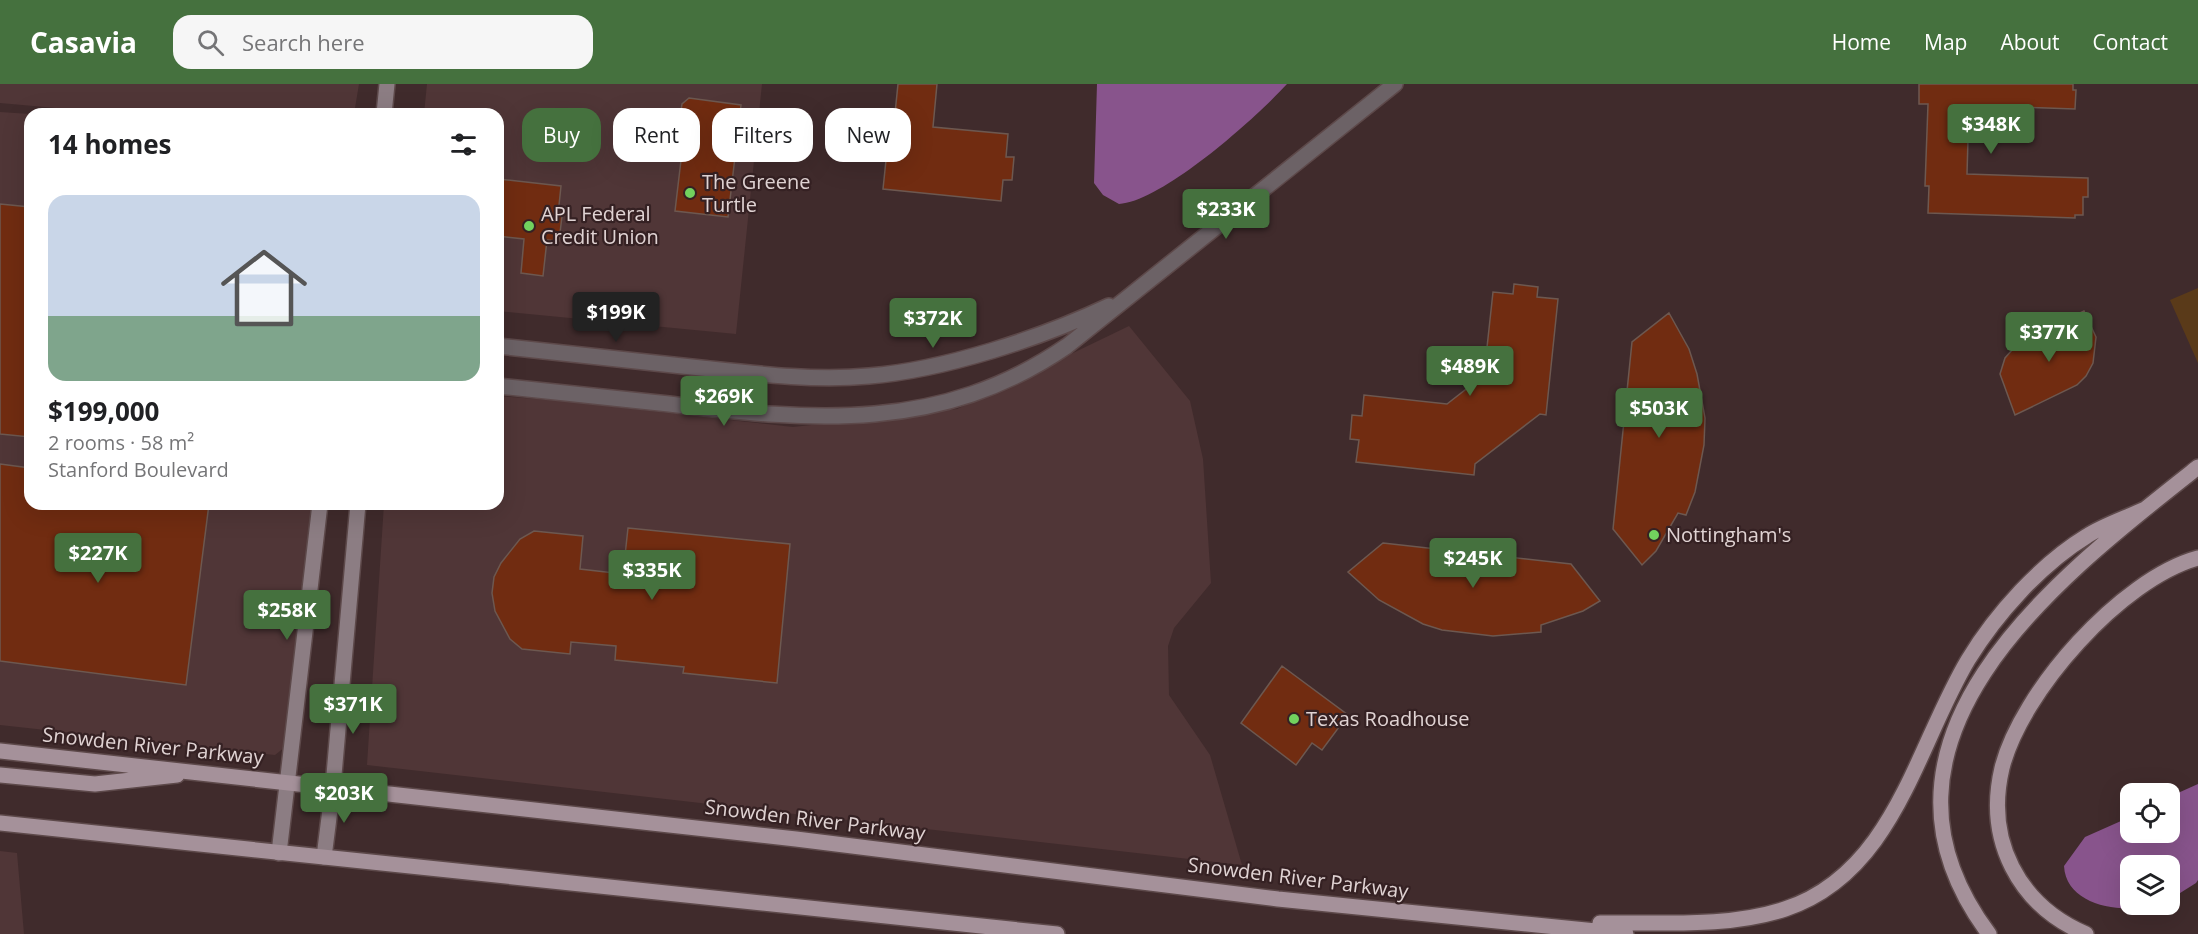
<!DOCTYPE html>
<html lang="en">
<head>
<meta charset="utf-8">
<style>
	:root { --surface:#fff; --page:#f6f6f6; --text:#202124; --muted:#757577; --accent:#45713e }
	body { margin:0; font-family:"Open Sans",sans-serif; background:var(--page); color:var(--text); height:100vh; display:flex; flex-direction:column; font-size:22px; white-space:nowrap }
	* { box-sizing:border-box; margin:0 }
	p { font-size:20px; color:var(--muted) }
	.icon { flex:none; width:33px; height:33px; fill:none; stroke:currentColor; stroke-width:2; stroke-linecap:round; stroke-linejoin:round }
	.map { position:relative; flex:1; overflow:hidden }
	.sheet { position:absolute; left:24px; top:24px; width:480px; height:402px; display:flex; flex-direction:column; background:var(--surface); border-radius:18px; box-shadow:0 6px 24px #0002 }
	.sheet>* { flex:none }
	.guide { position:absolute; left:522px; top:24px; width:570px; height:54px; display:flex; gap:12px }
	.controls { position:absolute; left:2120px; top:699px; display:grid; gap:12px }
	.controls a { display:grid; place-items:center; width:60px; height:60px; border-radius:12px; background:var(--surface); box-shadow:0 6px 24px #0002; font-size:30px }
	.price { position:absolute; translate:-50% -51px; padding:0 14px; border-radius:6px; background:var(--accent); color:#fff; font-size:20px; line-height:39px; filter:drop-shadow(0 2px 3px #0008) }
	.price::after { content:''; position:absolute; left:50%; top:36px; width:18px; height:14px; margin-left:-9px; background:inherit; clip-path:polygon(0 0,100% 0,50% 100%) }
	.price.current { background:#222; color:#fff }
	ul { padding:0; list-style:none }
	li { display:grid; align-content:center; gap:12px; height:318px; padding:0 24px }
	li span { display:grid; place-items:center; height:186px; border-radius:18px; color:#555 }
	li>.icon { margin-inline-start:auto }
	span .icon { width:108px; height:108px; fill:#fffc; stroke-width:1 }
	li b { font-size:26px }
	h2 { display:flex; justify-content:space-between; align-items:center; height:72px; padding:0 24px; font-size:26px }
	.chip { padding:0 21px; border-radius:18px; background:var(--surface); box-shadow:0 6px 24px #0002; font-size:21px; line-height:54px }
	.chip.current { background:var(--accent); color:#fff }
	header { display:flex; align-items:center; gap:36px; box-sizing:border-box; height:84px; padding:0 30px; background:var(--accent); color:#fff }
	header strong { font-size:28px }
	nav { display:flex; gap:33px; margin-inline-start:auto; font-size:21px }
	.search { width:420px; height:54px; background:var(--page); display:flex; align-items:center; gap:15px; box-sizing:border-box; padding:0 21px; border-radius:18px; color:var(--muted); font-size:22px }
	.map>svg:first-child { display:block }
	.built { fill:#503637 }
	.green { fill:#5a3a19 }
	.water { fill:#88548c }
	.building { fill:#712c11; stroke:#6d5850; stroke-width:1.5 }
	.lines { fill:none; stroke-linecap:round; stroke-linejoin:round }
	.street-casing { stroke:#5d494a; stroke-width:18 }
	.secondary-casing { stroke:#5d494a; stroke-width:18 }
	.primary-casing { stroke:#5d494a; stroke-width:18 }
	.street { stroke:#6c6266; stroke-width:15 }
	.secondary { stroke:#8c7d83; stroke-width:15 }
	.primary { stroke:#a5919a; stroke-width:15 }
	.poi-dot { fill:#72d25e; stroke:#352123; stroke-width:2 }
	.labels { text-anchor:middle; stroke-width:4.5; stroke-linejoin:round; paint-order:stroke }
	.poi-label { font-size:20px; fill:#e0d3d3; stroke:#352123; text-anchor:start }
	.street-label { font-size:20px; fill:#e0d3d3; stroke:#352123 }
</style>
</head>
<body>
<header>
<strong>Casavia</strong>
<div class="search"><svg class="icon" aria-label="search" viewBox="0 0 24 24"><circle cx="10" cy="10" r="6"/><path d="M15 15l6 6"/></svg>Search here</div>
<nav><a>Home</a><a>Map</a><a>About</a><a>Contact</a></nav>
</header>
<div class="map">
<svg width="2198" height="850" viewBox="0 0 2198 850">
	<rect width="100%" height="100%" fill="#402b2c"/>
	<path class="built" d="M0,0H359L354,30H123L0,19Z
		M427,0H762L736,250L498,227V30H424Z
		M0,28L30,30V420H315L285,663L275,671L0,641Z
		M1129,242L1190,317L1203,375L1211,499L1174,544L1168,562L1169,611L1210,671L1242,781L367,681L384,420H498V312L563,317L793,343L957,325Z
		M0,767L17,769L24,850H0Z"/>
	<path class="green" d="M2198,204V279L2170,216Z"/>
	<path class="water" d="M1097,0H1287C1256,34 1163,117 1119,120L1103,111L1094,99Z
		M2198,700V796L2196,799L2169,816V782H2130V820L2153,821C2122,830 2066,822 2064,782L2085,753L2130,733V748H2169V713Z"/>
	<path class="building" d="M898,0H937L933,43L1008,50L1006,73H1014L1012,96H1003L1001,117L883,105L890,38L894,39Z
		M1919,0H2073V6H2076L2075,25L1969,21L1967,90L2088,94V113H2083V131H2075V134L1928,129L1929,102H1925L1928,20H1919Z
		M689,14L741,21L728,133L675,127L686,34L681,27L682,20Z
		M498,95L561,102L558,131L562,132L559,157L547,156L543,192L521,189L524,155L498,152Z
		M0,120L30,123V353L0,350Z
		M1514,200L1538,203L1537,213L1558,215L1546,331L1540,330L1475,380L1474,391L1356,378L1359,356L1350,355L1352,331L1362,332L1364,311L1447,320L1484,291L1493,208L1513,210Z
		M2084,227L2096,253L2093,279L2086,292L2077,301L2015,331L2000,290L2005,274L2020,257Z
		M1669,229L1689,265L1697,290L1705,334L1704,361L1695,408L1686,431L1678,429L1656,467L1642,481L1613,445L1632,258Z
		M0,380L30,384V420H209L186,601L0,577Z
		M628,444L790,460L777,599L683,589L684,583L615,576L616,562L571,558L570,570L522,565L510,555L495,527L492,509L494,493L501,479L520,455L534,447L583,452L580,485L623,490Z
		M1383,459L1571,480L1600,517L1583,527L1541,541V548L1493,552L1442,546L1423,540L1379,516L1348,488Z
		M1282,582L1348,631L1322,666L1312,659L1296,681L1241,639Z"/>
	<g class="lines">
		<defs>
			<path id="street" d="M498,262C566,270 634,277 701,284C757,290 814,297 869,292C944,286 1041,254 1109,222
				M498,302C555,308 612,314 669,320C814,337 940,349 1067,262L1395,0"/>
			<path id="secondary" d="M384,30L387,0
				M279,769L320,420
				M324,773L333,702L358,420"/>
			<path id="primary" d="M0,667L796,755L1278,815L1626,850
				M0,691L95,700L177,691
				M0,739L1057,850
				M1600,839C1661,838 1727,844 1785,825C1894,789 1916,663 1968,576C1996,530 2041,480 2087,452C2104,441 2126,434 2145,425
				M1989,850C1844,656 2058,493 2198,383
				M2086,850C2018,821 1985,756 2002,684C2021,608 2121,495 2198,474"/>
		</defs>
		<use href="#street" class="street-casing"/>
		<use href="#secondary" class="secondary-casing"/>
		<use href="#primary" class="primary-casing"/>
		<use href="#street" class="street"/>
		<use href="#secondary" class="secondary"/>
		<use href="#primary" class="primary"/>
	</g>
	<g class="poi-dot">
		<circle cx="690" cy="109" r="6"/>
		<circle cx="529" cy="142" r="6"/>
		<circle cx="1654" cy="451" r="6"/>
		<circle cx="1294" cy="635" r="6"/>
	</g>
	<g class="labels">
		<g class="poi-label">
			<text x="702" y="105">The Greene<tspan x="702" dy="23">Turtle</tspan></text>
			<text x="541" y="137">APL Federal<tspan x="541" dy="23">Credit Union</tspan></text>
			<text x="1666" y="458">Nottingham's</text>
			<text x="1306" y="642">Texas Roadhouse</text>
		</g>
		<g class="street-label">
			<text transform="translate(153 662) rotate(6)" y="7">Snowden River Parkway</text>
			<text transform="translate(815 736) rotate(7)" y="7">Snowden River Parkway</text>
			<text transform="translate(1298 794) rotate(7)" y="7">Snowden River Parkway</text>
		</g>
	</g>
</svg>
<div class="controls">
<a><svg class="icon" aria-label="locate" viewBox="0 0 24 24"><circle cx="12" cy="12" r="6"/><path d="M12 2v4M12 18v4M2 12h4M18 12h4"/></svg></a>
<a><svg class="icon" aria-label="layers" viewBox="0 0 24 24"><path d="M12 4l9 5-9 5-9-5zM3 14l9 5 9-5"/></svg></a>
</div>
<b class="price" style="left:1991px;top:71px">$348K</b>
<b class="price" style="left:1226px;top:156px">$233K</b>
<b class="price current" style="left:616px;top:259px">$199K</b>
<b class="price" style="left:933px;top:265px">$372K</b>
<b class="price" style="left:2049px;top:279px">$377K</b>
<b class="price" style="left:1470px;top:313px">$489K</b>
<b class="price" style="left:724px;top:343px">$269K</b>
<b class="price" style="left:1659px;top:355px">$503K</b>
<b class="price" style="left:98px;top:500px">$227K</b>
<b class="price" style="left:1473px;top:505px">$245K</b>
<b class="price" style="left:652px;top:517px">$335K</b>
<b class="price" style="left:287px;top:557px">$258K</b>
<b class="price" style="left:353px;top:651px">$371K</b>
<b class="price" style="left:344px;top:740px">$203K</b>
<div class="guide">
<a class="chip current">Buy</a>
<a class="chip">Rent</a>
<a class="chip">Filters</a>
<a class="chip">New</a>
</div>
<section class="sheet">
<h2>14 homes<svg class="icon" aria-label="filters" viewBox="0 0 24 24"><path d="M4 7h16M4 17h16"/><circle cx="9" cy="7" r="2"/><circle cx="15" cy="17" r="2"/></svg></h2>
<ul>
<li><span style="background:linear-gradient(#c9d6e8 65%,#7fa58c 0)"><svg class="icon" aria-label="home" viewBox="0 0 24 24"><path d="M3 11l9-7 9 7M6 9v11h12V9"/></svg></span><div><b>$199,000</b><p>2 rooms · 58 m²</p><p>Stanford Boulevard</p></div></li>
</ul>
</section>
</div>
</body>
</html>
